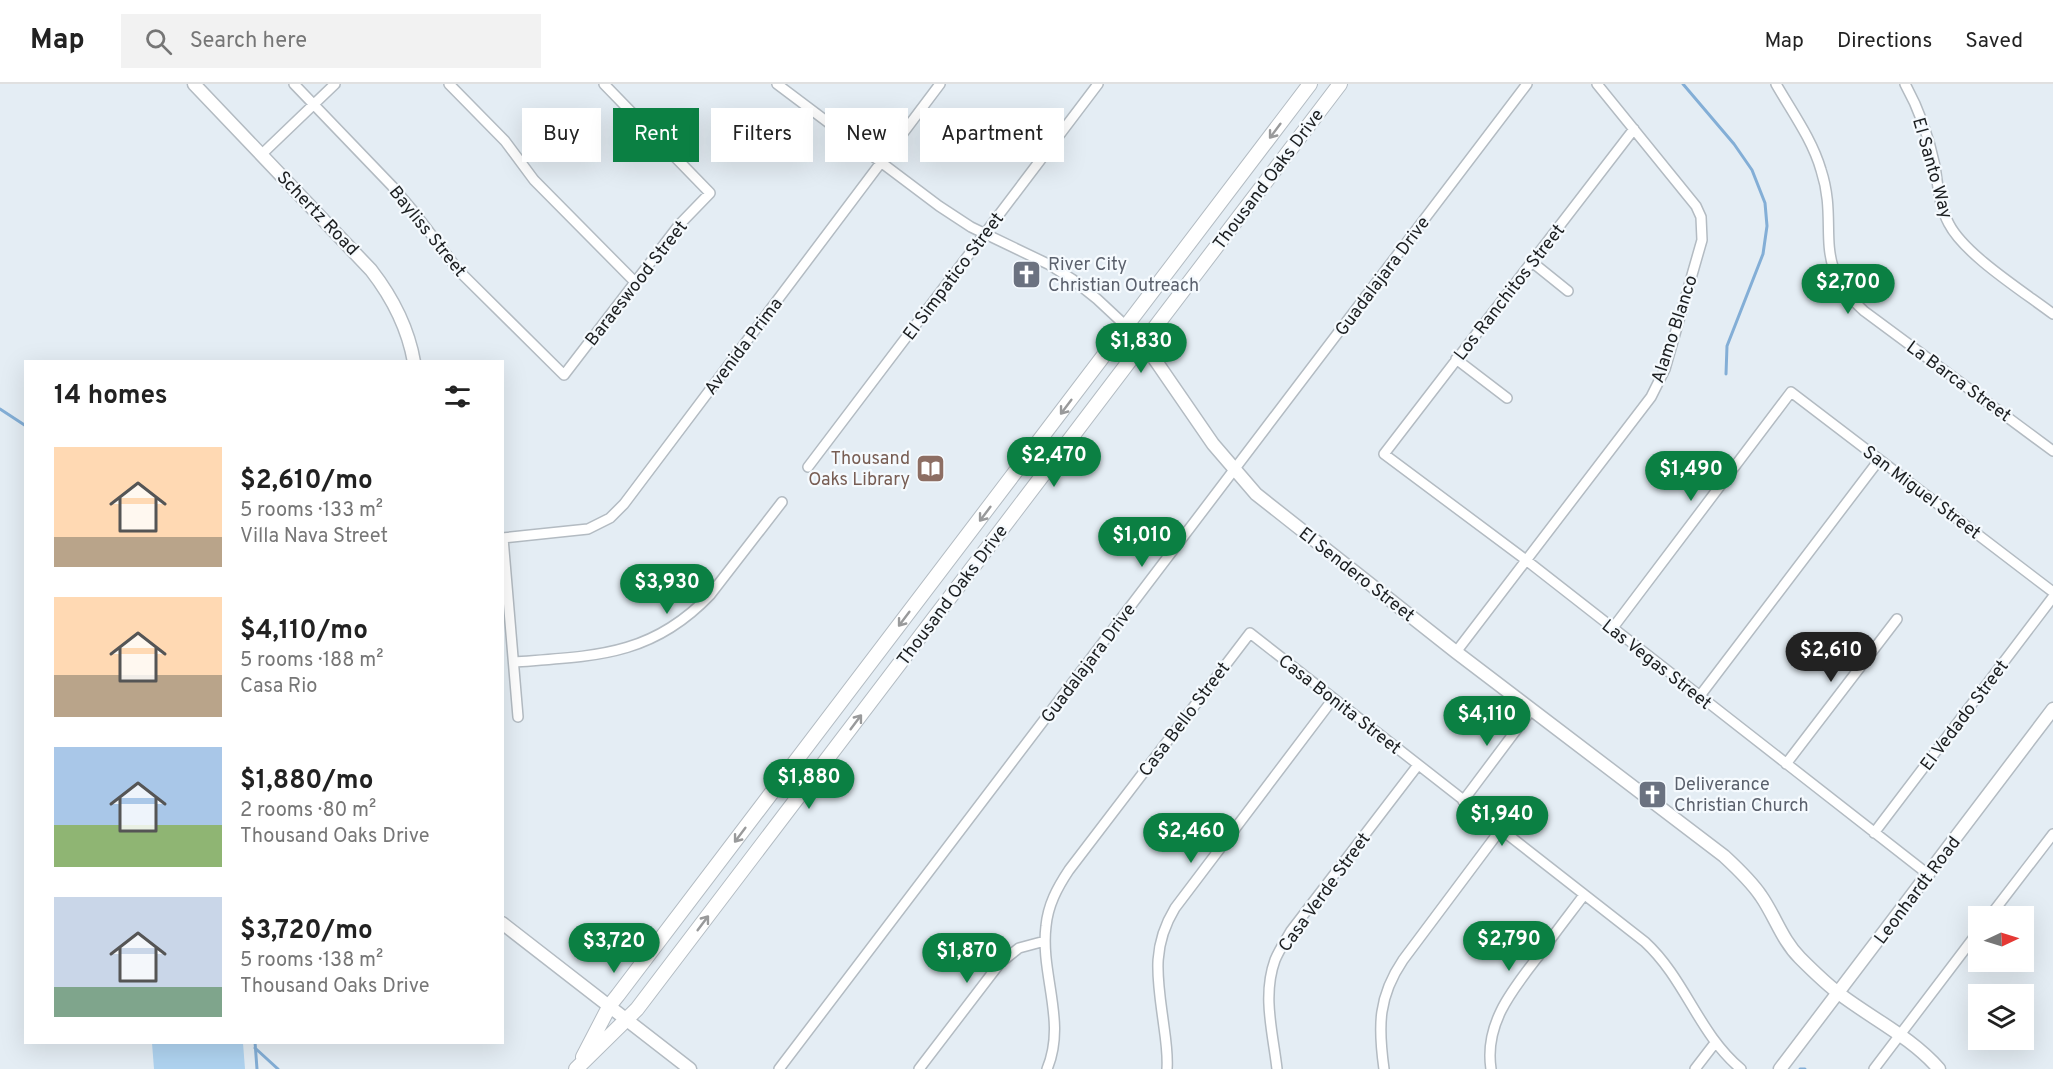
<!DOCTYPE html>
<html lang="en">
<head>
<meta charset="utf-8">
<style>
	:root { --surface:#fff; --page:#f2f2f2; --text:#222; --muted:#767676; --line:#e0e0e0; --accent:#0b8043 }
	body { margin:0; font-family:Overpass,sans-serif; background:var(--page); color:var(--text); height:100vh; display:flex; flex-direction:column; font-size:22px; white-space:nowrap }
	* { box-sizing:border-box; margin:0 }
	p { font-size:20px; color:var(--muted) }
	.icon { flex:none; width:33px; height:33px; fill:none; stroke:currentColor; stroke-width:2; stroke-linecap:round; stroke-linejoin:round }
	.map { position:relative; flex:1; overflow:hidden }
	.details { position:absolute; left:24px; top:276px; width:480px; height:684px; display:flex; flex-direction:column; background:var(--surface); border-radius:0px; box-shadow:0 6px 24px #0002 }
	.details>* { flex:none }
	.top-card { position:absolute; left:522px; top:24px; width:570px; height:54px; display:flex; gap:12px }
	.needle { width:39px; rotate:86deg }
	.controls { position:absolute; left:1968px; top:822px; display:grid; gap:12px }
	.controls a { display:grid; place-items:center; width:66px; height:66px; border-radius:0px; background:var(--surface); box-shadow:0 6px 24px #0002; font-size:30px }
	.price { position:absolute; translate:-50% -51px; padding:0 14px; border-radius:21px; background:var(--accent); color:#fff; font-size:20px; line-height:39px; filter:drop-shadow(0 2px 3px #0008) }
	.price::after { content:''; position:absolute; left:50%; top:36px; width:18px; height:14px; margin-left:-9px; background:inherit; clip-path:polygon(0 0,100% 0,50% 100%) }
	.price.on { background:#222; color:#fff }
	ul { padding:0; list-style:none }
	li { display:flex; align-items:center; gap:18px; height:150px; padding:0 30px }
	li span { display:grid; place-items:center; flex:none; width:168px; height:120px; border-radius:0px; color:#555 }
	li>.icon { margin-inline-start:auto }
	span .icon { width:72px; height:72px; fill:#fffc; stroke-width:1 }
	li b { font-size:26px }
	h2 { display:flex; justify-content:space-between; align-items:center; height:72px; padding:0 30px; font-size:26px }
	.chip { padding:0 21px; border-radius:0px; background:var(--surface); box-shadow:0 6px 24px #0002; font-size:21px; line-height:54px }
	.chip.on { background:var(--accent); color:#fff }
	header { display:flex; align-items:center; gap:36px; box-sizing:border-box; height:84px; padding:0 30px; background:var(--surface); border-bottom:2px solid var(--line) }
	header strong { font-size:28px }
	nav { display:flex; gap:33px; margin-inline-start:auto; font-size:21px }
	.search { width:420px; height:54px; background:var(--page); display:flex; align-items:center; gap:15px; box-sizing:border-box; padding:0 21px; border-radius:0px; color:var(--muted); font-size:22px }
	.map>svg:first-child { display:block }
	.green { fill:#afd3f0 }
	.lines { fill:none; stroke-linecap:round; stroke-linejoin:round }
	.stream { stroke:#83aed6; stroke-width:3 }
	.minor-casing { stroke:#b3bbc2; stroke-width:12 }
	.tertiary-casing { stroke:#b3bbc2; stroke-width:15 }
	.secondary-casing { stroke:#b3bbc2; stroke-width:16 }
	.minor { stroke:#fff; stroke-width:9 }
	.tertiary { stroke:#fff; stroke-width:12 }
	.secondary { stroke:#fff; stroke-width:14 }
	.oneway { stroke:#999a9b }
	.labels { text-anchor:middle; stroke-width:4.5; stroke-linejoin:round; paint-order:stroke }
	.street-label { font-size:18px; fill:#1c1f21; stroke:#f5fafe }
	.worship-label { font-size:18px; fill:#5b616d; stroke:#f5fafe; text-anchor:start }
	.education-label { font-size:18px; fill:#785e54; stroke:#f5fafe; text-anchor:end }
</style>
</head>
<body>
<header>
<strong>Map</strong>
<div class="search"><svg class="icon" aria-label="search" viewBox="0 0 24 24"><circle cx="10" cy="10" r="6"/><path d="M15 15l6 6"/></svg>Search here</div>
<nav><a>Map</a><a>Directions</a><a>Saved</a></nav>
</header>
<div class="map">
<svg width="2053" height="985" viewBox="0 0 2053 985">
	<rect width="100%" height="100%" fill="#e4edf4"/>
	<path class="green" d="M152,959H243L245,985H154Z"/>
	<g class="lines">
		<path class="stream" d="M1683,0L1734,60L1752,86L1765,119L1767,142L1763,170L1727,262L1726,290
			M0,325L26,342
			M255,958L257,985
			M255,964L278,985
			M1800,985H1805"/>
		<defs>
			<path id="minor" d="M294,0L392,102L414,128L459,187L564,291L679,141L710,109L604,0
				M449,0L505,57L534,96L635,198
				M777,0L939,122L971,143L1048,180L1072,195L1097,215L1127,243
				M1776,0C1792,28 1812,55 1821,86C1840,144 1809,178 1864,227L2053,367
				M1905,0C1919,25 1929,54 1935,82C1938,102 1939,122 1949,140C1965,171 2024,208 2053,230
				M1634,45L1384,370L1526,476L1929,791
				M262,70L335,0
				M1532,178L1568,207
				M1456,275L1507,314
				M808,383L1098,0
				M502,454L588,445L610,434L624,420L940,0
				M503,454L518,633
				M1612,545L1791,308L2053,508
				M1456,568L1651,313L1665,285L1702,156L1701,133L1696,122L1597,0
				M514,578C593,572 651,573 710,511L782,418
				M1699,613L1879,376
				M1786,680L1897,535
				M1463,717L1532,625
				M1874,749L2053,513
				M1990,832L2053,750
				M779,985L1527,0
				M919,985L1000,879L1019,864L1045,857
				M1047,985C1067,938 1040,890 1046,842C1048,821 1057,804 1069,786L1250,549L1645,858C1686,896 1698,949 1741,985
				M1167,985C1168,971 1166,957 1164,943C1158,897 1150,865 1175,824L1333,615
				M1277,985C1273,949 1262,912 1275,876C1279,866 1286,856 1291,847L1418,681
				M1384,985C1378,942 1378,913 1403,876L1501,745
				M1491,985C1484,939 1513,905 1540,870C1554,850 1569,831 1584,811
				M1695,985L1715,959
				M1874,985L1978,848"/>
			<path id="tertiary" d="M194,0L371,186C392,213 408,244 414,278
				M1127,243L1149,267L1213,360L1256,410L1456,568L1724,772C1737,784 1751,797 1761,812C1775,832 1782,856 1800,874C1812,886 1826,900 1841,911C1873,935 1912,954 1939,985
				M502,839L690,985
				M1780,985L2053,625"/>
			<path id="secondary" d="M583,973L610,921L618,911L1310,0
				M576,985L637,925L1340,0"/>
		</defs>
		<use href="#minor" class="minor-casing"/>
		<use href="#tertiary" class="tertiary-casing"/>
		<use href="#secondary" class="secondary-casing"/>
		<use href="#minor" class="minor"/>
		<use href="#tertiary" class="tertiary"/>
		<use href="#secondary" class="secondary"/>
	</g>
	<defs><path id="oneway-shaft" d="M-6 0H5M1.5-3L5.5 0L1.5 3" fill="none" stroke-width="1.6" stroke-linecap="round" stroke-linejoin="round" transform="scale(1.5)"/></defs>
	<g class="oneway">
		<use href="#oneway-shaft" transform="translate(1275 47) rotate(127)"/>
		<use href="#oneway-shaft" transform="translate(1066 323) rotate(127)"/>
		<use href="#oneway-shaft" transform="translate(985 430) rotate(127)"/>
		<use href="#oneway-shaft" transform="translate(904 535) rotate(127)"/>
		<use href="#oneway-shaft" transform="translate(856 638) rotate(-53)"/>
		<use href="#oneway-shaft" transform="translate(740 751) rotate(127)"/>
		<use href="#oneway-shaft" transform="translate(703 839) rotate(-53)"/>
	</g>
	<defs>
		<symbol id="church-square" viewBox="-11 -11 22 22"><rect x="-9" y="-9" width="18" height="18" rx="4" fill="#6b7280" stroke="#f5fafe"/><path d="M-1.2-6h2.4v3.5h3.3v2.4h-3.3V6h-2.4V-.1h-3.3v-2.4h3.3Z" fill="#fff"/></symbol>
		<symbol id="library-square" viewBox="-11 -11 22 22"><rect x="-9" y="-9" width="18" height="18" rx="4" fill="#8d6e63" stroke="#f5fafe"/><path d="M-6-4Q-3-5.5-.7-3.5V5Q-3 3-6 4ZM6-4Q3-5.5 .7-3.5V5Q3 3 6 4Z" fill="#fff"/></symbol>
	</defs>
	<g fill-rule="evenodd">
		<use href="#church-square" x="1010" y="174" width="33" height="33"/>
		<use href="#library-square" x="914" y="368" width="33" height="33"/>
		<use href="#church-square" x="1636" y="694" width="33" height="33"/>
	</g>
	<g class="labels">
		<g class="street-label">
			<text transform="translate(1933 84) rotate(74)" y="6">El Santo Way</text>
			<text transform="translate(1268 95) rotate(-53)" y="6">Thousand Oaks Drive</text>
			<text transform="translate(318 129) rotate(46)" y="6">Schertz Road</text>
			<text transform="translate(428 147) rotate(51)" y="6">Bayliss Street</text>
			<text transform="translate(953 192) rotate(-53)" y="6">El Simpatico Street</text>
			<text transform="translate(1382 192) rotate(-53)" y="6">Guadalajara Drive</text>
			<text transform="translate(636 199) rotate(-52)" y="6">Baraeswood Street</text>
			<text transform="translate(1509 208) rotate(-52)" y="6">Los Ranchitos Street</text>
			<text transform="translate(1674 245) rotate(-72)" y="6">Alamo Blanco</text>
			<text transform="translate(743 262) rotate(-53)" y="6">Avenida Prima</text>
			<text transform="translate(1959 297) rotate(36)" y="6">La Barca Street</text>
			<text transform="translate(1922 408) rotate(37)" y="6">San Miguel Street</text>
			<text transform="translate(1357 490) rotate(38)" y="6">El Sendero Street</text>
			<text transform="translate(952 511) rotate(-53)" y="6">Thousand Oaks Drive</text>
			<text transform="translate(1088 579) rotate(-53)" y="6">Guadalajara Drive</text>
			<text transform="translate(1657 580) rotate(38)" y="6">Las Vegas Street</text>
			<text transform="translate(1340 620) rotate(38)" y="6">Casa Bonita Street</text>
			<text transform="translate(1964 631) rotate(-53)" y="6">El Vedado Street</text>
			<text transform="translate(1184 635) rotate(-53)" y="6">Casa Bello Street</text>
			<text transform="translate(1917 806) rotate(-53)" y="6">Leonhardt Road</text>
			<text transform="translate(1324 808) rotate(-54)" y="6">Casa Verde Street</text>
		</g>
		<g class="worship-label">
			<text x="1048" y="186">River City<tspan x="1048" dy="21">Christian Outreach</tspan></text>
			<text x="1674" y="706">Deliverance<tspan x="1674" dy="21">Christian Church</tspan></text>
		</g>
		<g class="education-label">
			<text x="910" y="380">Thousand<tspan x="910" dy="21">Oaks Library</tspan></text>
		</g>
	</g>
</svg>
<div class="controls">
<a><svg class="needle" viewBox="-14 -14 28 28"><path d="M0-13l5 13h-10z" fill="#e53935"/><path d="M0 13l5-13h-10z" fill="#767676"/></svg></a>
<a><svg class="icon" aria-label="layers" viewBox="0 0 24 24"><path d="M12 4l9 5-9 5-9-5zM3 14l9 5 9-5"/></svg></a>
</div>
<b class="price" style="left:1848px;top:231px">$2,700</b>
<b class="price" style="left:1141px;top:290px">$1,830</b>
<b class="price" style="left:1054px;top:404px">$2,470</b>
<b class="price" style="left:1691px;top:418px">$1,490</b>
<b class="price" style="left:1142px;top:484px">$1,010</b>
<b class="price" style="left:667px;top:531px">$3,930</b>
<b class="price on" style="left:1831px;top:599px">$2,610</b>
<b class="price" style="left:1487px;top:663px">$4,110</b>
<b class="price" style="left:809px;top:726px">$1,880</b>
<b class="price" style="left:1502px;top:763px">$1,940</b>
<b class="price" style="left:1191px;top:780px">$2,460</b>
<b class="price" style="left:1509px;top:888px">$2,790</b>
<b class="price" style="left:614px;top:890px">$3,720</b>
<b class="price" style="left:967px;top:900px">$1,870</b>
<div class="top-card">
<a class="chip">Buy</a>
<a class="chip on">Rent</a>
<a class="chip">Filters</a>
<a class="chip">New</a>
<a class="chip">Apartment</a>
</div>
<section class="details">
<h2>14 homes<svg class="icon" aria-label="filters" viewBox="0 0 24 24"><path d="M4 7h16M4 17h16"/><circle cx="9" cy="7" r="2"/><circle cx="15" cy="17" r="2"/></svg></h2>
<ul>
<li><span style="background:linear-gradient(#ffd9b3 75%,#b9a48a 0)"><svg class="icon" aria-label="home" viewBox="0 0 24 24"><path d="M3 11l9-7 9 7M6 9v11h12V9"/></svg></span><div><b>$2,610/mo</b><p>5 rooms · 133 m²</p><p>Villa Nava Street</p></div></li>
<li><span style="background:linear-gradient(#ffd9b3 65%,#b9a48a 0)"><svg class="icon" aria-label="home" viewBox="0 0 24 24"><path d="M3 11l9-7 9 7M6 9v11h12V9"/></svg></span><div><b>$4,110/mo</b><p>5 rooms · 188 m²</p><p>Casa Rio</p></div></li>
<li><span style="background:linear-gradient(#a9c7e8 65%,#8fb573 0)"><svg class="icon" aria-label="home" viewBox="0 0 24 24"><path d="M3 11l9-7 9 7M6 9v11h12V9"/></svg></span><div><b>$1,880/mo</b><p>2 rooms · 80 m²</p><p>Thousand Oaks Drive</p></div></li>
<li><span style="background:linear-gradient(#c9d6e8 75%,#7fa58c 0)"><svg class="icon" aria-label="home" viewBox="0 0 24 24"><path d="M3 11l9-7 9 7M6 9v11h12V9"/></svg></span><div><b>$3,720/mo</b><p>5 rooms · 138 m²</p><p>Thousand Oaks Drive</p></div></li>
</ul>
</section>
</div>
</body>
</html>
